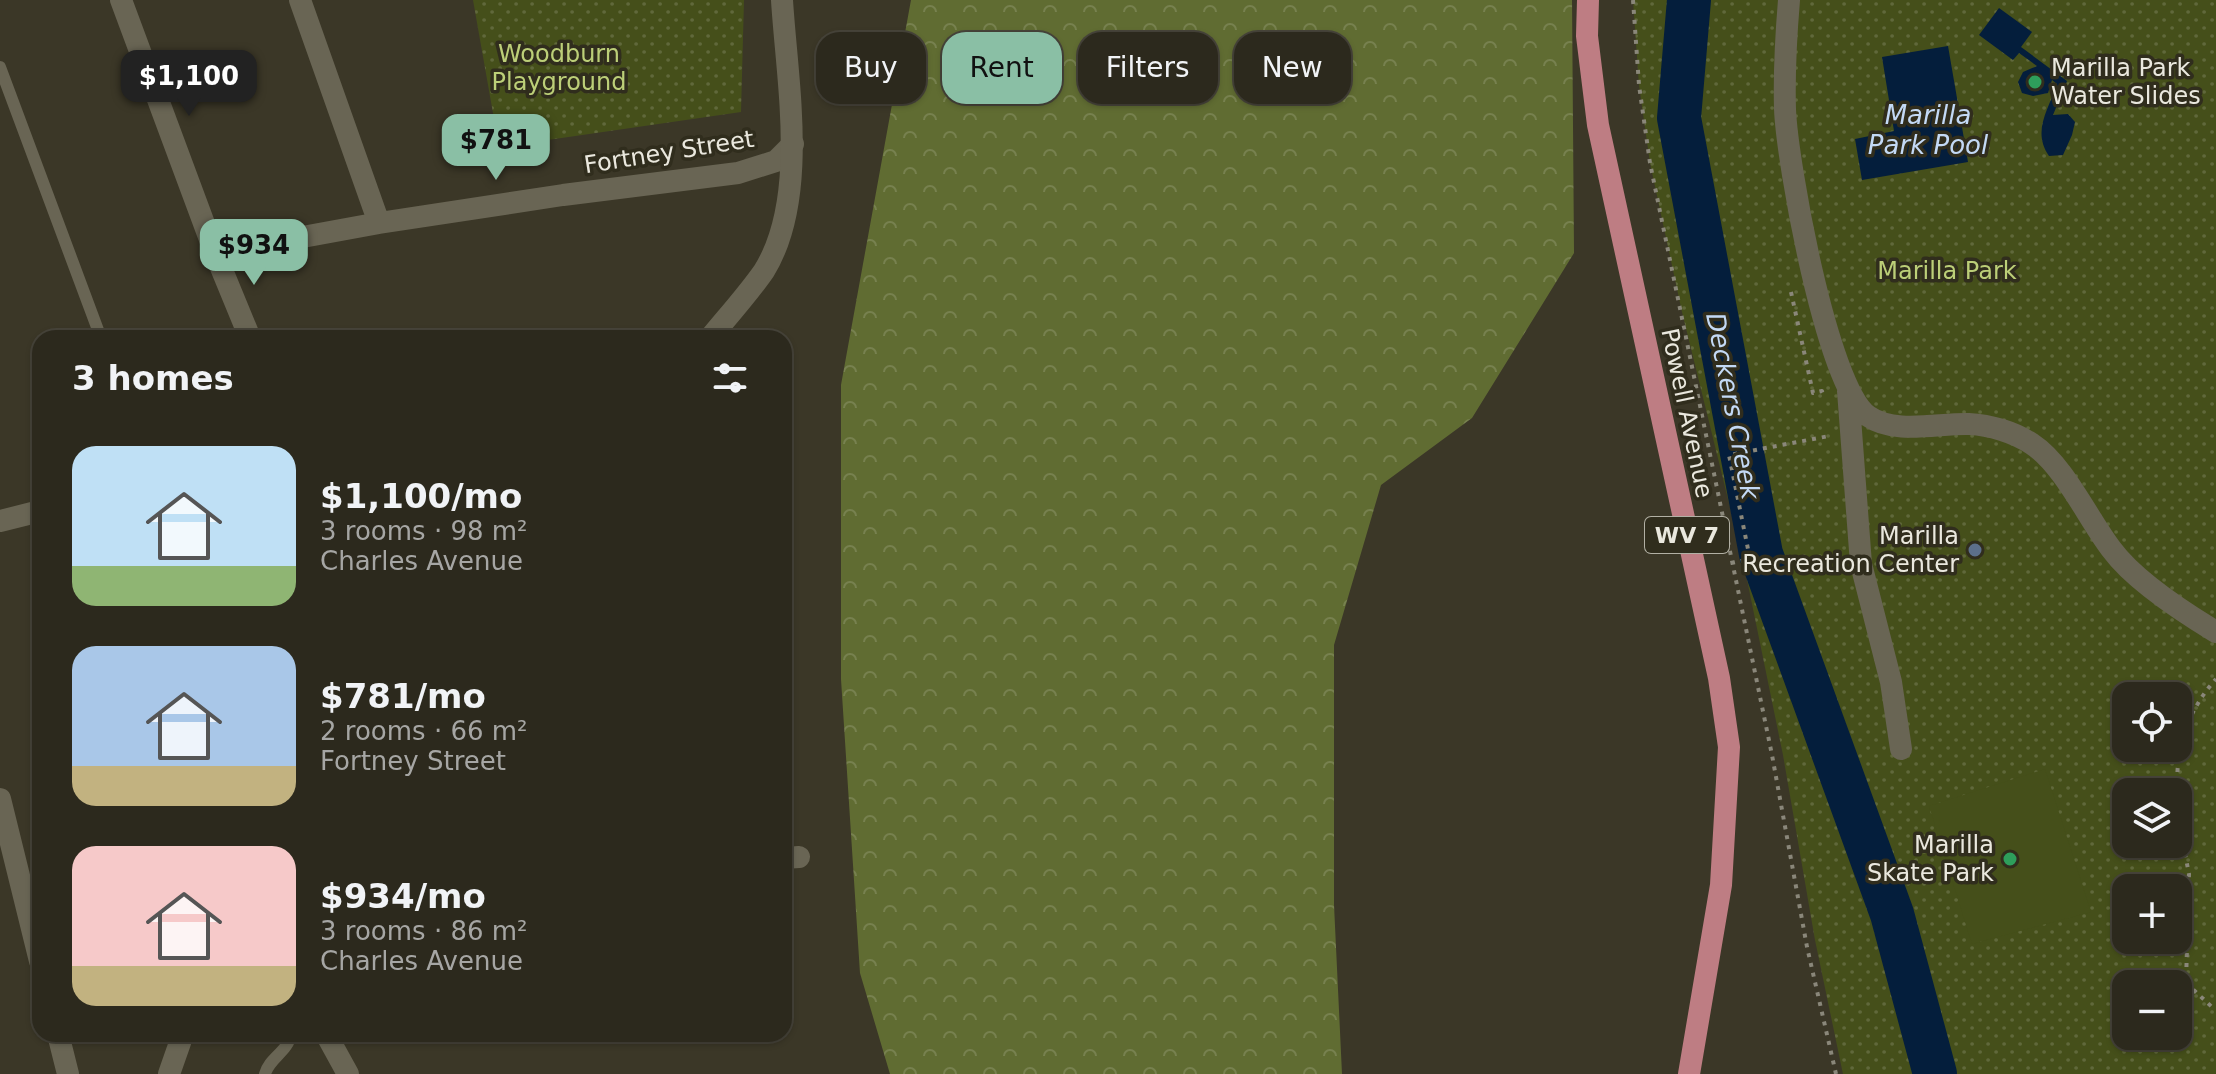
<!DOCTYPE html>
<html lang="en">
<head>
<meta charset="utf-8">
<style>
	:root { --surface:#2c291d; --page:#38352a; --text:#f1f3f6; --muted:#a6a6a4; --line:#48453b; --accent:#8abfa5 }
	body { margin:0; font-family:"DejaVu Sans",sans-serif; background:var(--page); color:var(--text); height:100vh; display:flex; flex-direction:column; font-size:30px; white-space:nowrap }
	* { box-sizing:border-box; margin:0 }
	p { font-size:26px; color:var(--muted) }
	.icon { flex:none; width:44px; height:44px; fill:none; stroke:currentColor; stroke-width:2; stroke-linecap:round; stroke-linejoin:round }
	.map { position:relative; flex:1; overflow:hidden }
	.sheet { position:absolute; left:32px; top:330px; width:760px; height:712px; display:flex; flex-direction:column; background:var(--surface); border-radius:24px; box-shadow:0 2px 6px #0004,0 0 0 2px var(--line) }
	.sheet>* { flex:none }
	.banner { position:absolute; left:816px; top:32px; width:760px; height:72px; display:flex; gap:16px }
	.buttons { position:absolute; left:2112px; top:682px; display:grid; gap:16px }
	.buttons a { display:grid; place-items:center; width:80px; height:80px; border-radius:16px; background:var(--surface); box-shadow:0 2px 6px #0004,0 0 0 2px var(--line); font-size:40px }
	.price { position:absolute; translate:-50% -68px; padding:0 18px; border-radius:16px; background:var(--accent); color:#111; font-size:26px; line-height:52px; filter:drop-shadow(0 2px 4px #0008) }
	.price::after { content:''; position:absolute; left:50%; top:48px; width:24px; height:18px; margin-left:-12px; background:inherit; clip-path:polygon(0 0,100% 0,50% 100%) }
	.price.on { background:#222; color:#fff }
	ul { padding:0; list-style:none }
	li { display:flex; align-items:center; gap:24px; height:200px; padding:0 40px }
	li span { display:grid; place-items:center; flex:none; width:224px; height:160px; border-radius:24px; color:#555 }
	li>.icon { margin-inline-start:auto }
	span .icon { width:96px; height:96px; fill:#fffc; stroke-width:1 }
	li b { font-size:34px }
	h2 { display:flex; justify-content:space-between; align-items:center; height:96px; padding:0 40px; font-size:34px }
	.tag { padding:0 28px; border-radius:24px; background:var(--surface); box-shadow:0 2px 6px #0004,0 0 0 2px var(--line); font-size:28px; line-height:72px }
	.tag.on { background:var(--accent); color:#111 }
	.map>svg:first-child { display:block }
	.forest { fill:url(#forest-crowns) }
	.park { fill:url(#park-dots); fill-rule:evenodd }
	.pitch { fill:#454f1a }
	.water { fill:#041e3c }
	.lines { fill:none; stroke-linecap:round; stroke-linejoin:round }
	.river { stroke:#041e3c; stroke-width:44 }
	.path { stroke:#8a877a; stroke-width:4; stroke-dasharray:4 6; stroke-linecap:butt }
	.service { stroke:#696554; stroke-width:12 }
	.minor { stroke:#696554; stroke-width:22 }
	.tertiary { stroke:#696554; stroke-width:22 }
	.primary { stroke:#be7d83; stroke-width:22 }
	.leisure-dot { fill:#2e9e5b; stroke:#302d1d; stroke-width:3 }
	.service-dot { fill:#5c6f8a; stroke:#302d1d; stroke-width:3 }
	.labels { text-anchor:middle; stroke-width:7; stroke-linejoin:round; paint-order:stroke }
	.shield { fill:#302d1d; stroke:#b2b0a4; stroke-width:2 }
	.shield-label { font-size:22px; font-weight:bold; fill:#eae8de }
	.park-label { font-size:24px; fill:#bccf78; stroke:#302d1d }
	.poi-label { font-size:24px; fill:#eae8de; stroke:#302d1d; text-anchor:end }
	.street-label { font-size:24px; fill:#eae8de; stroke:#302d1d }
	.water-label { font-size:26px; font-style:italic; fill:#c3d9f5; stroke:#302d1d }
</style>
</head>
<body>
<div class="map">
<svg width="2216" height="1074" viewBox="0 0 2216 1074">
	<defs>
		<pattern id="forest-crowns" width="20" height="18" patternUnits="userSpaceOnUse" patternTransform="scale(2)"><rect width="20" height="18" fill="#606c32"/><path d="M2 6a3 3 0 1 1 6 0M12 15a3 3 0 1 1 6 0" fill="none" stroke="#77814f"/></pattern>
		<pattern id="park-dots" width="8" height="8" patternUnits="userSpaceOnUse" patternTransform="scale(2)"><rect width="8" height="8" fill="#454f1a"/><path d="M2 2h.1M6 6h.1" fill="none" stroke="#60683b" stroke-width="1.8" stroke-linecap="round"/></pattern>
	</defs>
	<rect width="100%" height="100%" fill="#3b3727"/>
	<path class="forest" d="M911,0H1572L1574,253L1472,418L1381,485L1334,645V905L1342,1074H890L860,973L841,679V385Z"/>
	<path class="park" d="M473,0H744L741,112L499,147Z
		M1633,0H2216V1074H1843L1815,940L1783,755L1743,560L1682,312L1650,163L1639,85ZM2126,696H2178V748H2126ZM2126,792H2178V844H2126ZM2126,888H2178V940H2126ZM2126,984H2178V1036H2126Z"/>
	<path class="pitch" d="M2045,769L2091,912L1972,944L1929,806Z"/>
	<path class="water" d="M1999,8L2032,32L2021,47L2067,81L2053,115L2068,114L2075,122L2072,135L2063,155L2049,156C2032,131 2048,111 2057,84L2052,80L2048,93L2033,96L2022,93L2018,82L2023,72L2037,66L2019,53L2013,60L1979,35Z
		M1948,46L1968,162L1862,180L1855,139L1894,131L1882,57Z"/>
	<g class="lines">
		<path class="river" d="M1689,0L1679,118L1761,554L1892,914L1935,1074"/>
		<path class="path" d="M1633,0L1639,85L1650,163L1772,755L1807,947L1836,1074
			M1791,292L1813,393L1822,391L1823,397
			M1731,563L1750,559L1729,455L1829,436
			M2178,792C2174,750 2188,710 2216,679
			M2178,794L2181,834L2189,874L2186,983L2212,1007"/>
		<path class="service" d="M0,67L101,338
			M265,1074C269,1058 288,1052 291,1034"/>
		<path class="minor" d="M121,0L215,253L250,338
			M300,0L379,223
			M1789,0C1786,36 1784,73 1785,109C1787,162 1827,387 1868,416C1895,435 1938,423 1969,424C1990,425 2014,432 2032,444C2064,465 2088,519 2112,550C2135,581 2183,612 2216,632
			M215,253L379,223L563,195L738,173L776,161L793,144
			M1848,391L1861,564L1891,682L1901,749
			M0,521L40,511
			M0,799L40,961
			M784,858L799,857
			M58,1034L68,1074
			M326,1034L348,1074"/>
		<path class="tertiary" d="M710,338C728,316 748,294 764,271C809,198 787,82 782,0
			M169,1074L183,1034"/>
		<path class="primary" d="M1588,0L1587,36L1598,125L1719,678L1729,747L1721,885L1689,1074"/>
	</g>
	<g class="leisure-dot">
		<circle cx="2035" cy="82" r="8"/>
		<circle cx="2010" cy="859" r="8"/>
	</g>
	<circle class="service-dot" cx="1975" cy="550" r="8"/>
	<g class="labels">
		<rect class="shield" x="1645" y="517" width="84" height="36" rx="6"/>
		<g class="shield-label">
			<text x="1687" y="543">WV 7</text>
		</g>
		<g class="park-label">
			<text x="559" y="62">Woodburn<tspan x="559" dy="28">Playground</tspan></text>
			<text x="1947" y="279">Marilla Park</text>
		</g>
		<g class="poi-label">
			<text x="2051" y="76" text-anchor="start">Marilla Park<tspan x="2051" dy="28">Water Slides</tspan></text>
			<text x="1959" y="544">Marilla<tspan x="1959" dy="28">Recreation Center</tspan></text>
			<text x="1994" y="853">Marilla<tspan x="1994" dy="28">Skate Park</tspan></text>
		</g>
		<g class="street-label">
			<text transform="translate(669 152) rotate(-9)" y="8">Fortney Street</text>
			<text transform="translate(1687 413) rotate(78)" y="8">Powell Avenue</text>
		</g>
		<g class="water-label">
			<text x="1928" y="124">Marilla<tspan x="1928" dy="30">Park Pool</tspan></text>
			<text transform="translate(1733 406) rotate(79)" y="9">Deckers Creek</text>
		</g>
	</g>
</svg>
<div class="buttons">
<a><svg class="icon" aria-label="locate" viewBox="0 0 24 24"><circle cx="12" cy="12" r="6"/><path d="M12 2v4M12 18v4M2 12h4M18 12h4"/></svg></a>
<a><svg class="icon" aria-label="layers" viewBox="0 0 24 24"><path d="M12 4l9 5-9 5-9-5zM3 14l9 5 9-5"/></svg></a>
<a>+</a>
<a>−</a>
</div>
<b class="price on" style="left:189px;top:118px">$1,100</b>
<b class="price" style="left:496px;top:182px">$781</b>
<b class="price" style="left:254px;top:287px">$934</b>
<div class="banner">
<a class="tag">Buy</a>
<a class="tag on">Rent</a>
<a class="tag">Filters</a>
<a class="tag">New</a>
</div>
<section class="sheet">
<h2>3 homes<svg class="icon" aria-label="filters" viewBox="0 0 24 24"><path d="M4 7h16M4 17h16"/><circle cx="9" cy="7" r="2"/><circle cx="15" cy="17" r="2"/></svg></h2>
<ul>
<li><span style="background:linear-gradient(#bfe0f5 75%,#8fb573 0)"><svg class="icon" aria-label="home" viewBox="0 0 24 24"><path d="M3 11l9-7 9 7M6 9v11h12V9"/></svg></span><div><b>$1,100/mo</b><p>3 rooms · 98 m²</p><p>Charles Avenue</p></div></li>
<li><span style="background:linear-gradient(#a9c7e8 75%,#c2b280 0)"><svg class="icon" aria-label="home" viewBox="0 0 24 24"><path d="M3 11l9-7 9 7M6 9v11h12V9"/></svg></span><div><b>$781/mo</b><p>2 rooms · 66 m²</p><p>Fortney Street</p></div></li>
<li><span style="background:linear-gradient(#f6c9c9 75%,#c2b280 0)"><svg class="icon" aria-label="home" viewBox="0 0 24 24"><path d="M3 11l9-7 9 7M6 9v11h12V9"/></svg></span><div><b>$934/mo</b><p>3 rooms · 86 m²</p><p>Charles Avenue</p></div></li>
</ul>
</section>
</div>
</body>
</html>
